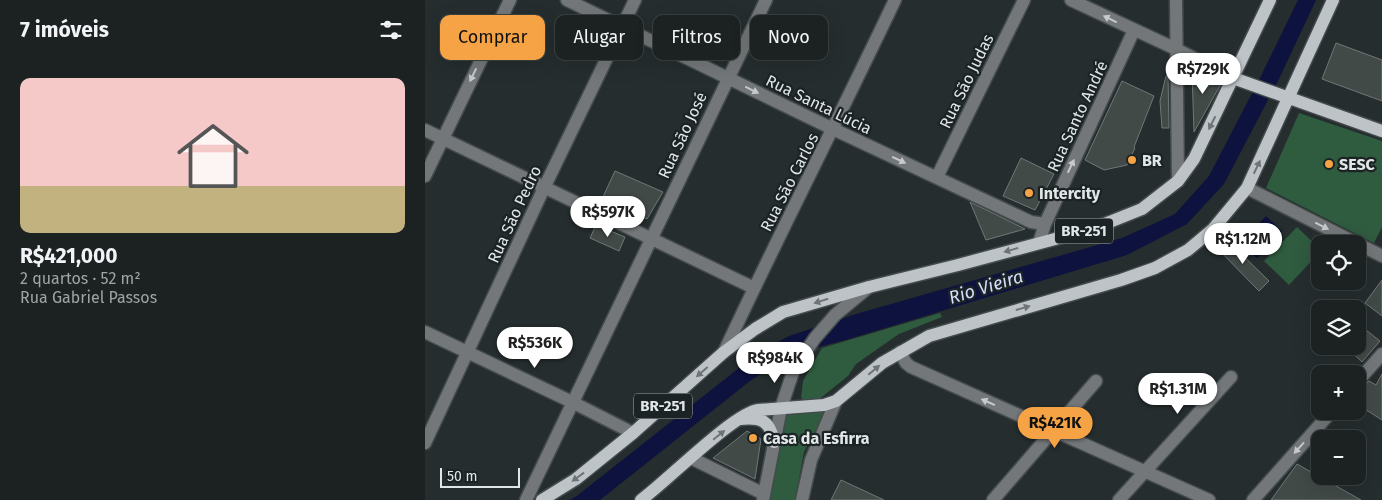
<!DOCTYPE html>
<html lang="pt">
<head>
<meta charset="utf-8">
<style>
	:root { --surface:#1c2222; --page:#252a2a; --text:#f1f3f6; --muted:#a0a4a5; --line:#3a3f40; --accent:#f5a345 }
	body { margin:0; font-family:"Fira Sans",sans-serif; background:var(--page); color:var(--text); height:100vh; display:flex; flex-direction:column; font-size:19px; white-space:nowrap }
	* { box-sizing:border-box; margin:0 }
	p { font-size:16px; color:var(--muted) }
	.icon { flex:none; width:28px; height:28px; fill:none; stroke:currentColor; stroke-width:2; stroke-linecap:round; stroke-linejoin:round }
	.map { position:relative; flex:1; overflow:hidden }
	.drawer { display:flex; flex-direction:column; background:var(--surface); width:425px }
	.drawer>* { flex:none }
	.hud { position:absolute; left:15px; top:15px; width:475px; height:45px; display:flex; gap:10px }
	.tools { position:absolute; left:886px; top:235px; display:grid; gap:10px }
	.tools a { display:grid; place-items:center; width:55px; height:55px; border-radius:10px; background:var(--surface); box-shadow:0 5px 20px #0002,0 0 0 1px var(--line); font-size:25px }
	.scale { position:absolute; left:15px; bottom:12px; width:80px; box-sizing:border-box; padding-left:5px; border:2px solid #e1e6e7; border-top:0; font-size:14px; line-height:18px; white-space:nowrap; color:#e1e6e7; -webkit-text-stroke:4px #1c2324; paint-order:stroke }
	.price { position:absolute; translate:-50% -42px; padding:0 11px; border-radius:18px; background:#fff; color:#222; font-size:16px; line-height:32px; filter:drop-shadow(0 1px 2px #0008) }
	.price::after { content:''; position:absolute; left:50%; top:30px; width:15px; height:11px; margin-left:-8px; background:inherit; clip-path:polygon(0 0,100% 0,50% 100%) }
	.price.selected { background:var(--accent); color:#111 }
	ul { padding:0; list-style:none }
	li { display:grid; align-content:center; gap:10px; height:265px; padding:0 20px }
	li+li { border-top:1px solid var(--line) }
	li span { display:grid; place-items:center; height:155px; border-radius:10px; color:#555 }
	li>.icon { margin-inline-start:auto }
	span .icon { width:90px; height:90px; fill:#fffc; stroke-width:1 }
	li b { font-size:21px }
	h2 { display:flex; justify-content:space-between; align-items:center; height:60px; padding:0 20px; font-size:21px }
	.chip { padding:0 18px; border-radius:10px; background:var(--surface); box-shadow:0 5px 20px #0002,0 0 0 1px var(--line); font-size:18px; line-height:45px }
	.chip.selected { background:var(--accent); color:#111 }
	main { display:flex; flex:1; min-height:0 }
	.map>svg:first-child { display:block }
	.green { fill:#2f5b3f }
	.water { fill:#0e123e }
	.building { fill:#424a48; stroke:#707877 }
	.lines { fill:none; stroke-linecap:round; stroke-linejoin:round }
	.minor-casing { stroke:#434b4c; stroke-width:15 }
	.major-casing { stroke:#434b4c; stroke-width:15 }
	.minor { stroke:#747779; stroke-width:12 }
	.major { stroke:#bec3c8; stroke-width:12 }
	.oneway { fill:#c6cacc }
	.oneway2 { fill:#6d7376 }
	.poi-dot { fill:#f5a345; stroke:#1c2324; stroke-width:2 }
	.labels { text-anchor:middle; stroke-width:4.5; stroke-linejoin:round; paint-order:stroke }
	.shield { fill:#1c2324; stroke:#a6acac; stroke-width:1 }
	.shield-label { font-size:15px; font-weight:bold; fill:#e1e6e7 }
	.street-label { font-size:16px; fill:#e1e6e7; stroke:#1c2324 }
	.poi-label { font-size:16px; font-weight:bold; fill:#e1e6e7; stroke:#1c2324; text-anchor:start }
	.water-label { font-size:18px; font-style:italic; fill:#d5defe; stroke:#1c2324 }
</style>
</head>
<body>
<main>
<section class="drawer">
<h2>7 imóveis<svg class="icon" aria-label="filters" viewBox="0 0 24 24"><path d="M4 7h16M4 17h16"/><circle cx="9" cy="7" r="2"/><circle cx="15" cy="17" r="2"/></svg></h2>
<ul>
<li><span style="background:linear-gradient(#f6c9c9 70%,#c2b280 0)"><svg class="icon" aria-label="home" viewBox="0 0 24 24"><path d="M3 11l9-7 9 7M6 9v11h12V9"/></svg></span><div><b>R$421,000</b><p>2 quartos · 52 m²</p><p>Rua Gabriel Passos</p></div></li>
</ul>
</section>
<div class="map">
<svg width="957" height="500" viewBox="0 0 957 500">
	<rect width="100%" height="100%" fill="#252d2e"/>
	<path class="green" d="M874,113L957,141V227L949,243L841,188Z
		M872,227L895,249V252L864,285L839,261Z
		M515,313L517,317L474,334L431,364L423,376L392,401L383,402L376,398L378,381L397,348Z
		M403,407L379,452L370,500H344L362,413L376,414Z"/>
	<path class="water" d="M873,0H891L854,79L799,184L762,224L702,255L424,339L363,355L325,381L175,500H145L153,495L333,353L364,336L431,314L697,238L750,214L784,176L835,78Z
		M841,216L857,231L832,258L816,243Z"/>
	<path class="building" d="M911,43L957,60V101L897,79Z
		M767,72L797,82L769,132Z
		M741,76H743L744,128H737L735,101Z
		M697,81L729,96L709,147L710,148L702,165L679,170L660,160Z
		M596,158L629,174L610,210L578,196Z
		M190,171L238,192L222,219L177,199Z
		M545,202L576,217L600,229L561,240Z
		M171,225L200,237L194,251L165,238Z
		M800,238L844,281L834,291L791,247Z
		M957,280V316L940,303Z
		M932,323L955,341L937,362L920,346H932Z
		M957,374V420L932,404V394L936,389L944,381L951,385Z
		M322,431L336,439L330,479L288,458Z
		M872,464L936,500H846Z
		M416,480L459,500H406Z"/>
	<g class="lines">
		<defs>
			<path id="minor" d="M142,0L408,129L606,222L620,224
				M646,0L751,49L808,78
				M751,0L753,181
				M0,130L329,288
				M0,176L85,0
				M512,177L599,0
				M822,188L957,256
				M614,243L620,224L709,30
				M0,332L147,402L208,433
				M299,352C354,234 414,118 470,0
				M475,352L481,363L486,367L784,500
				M932,382L957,354
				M0,443L119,188L210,0
				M266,458L339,494
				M101,500L341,0
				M338,500L356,408L369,369L390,338L410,315L444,287
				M377,500L386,460L411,401
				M568,500L671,381
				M694,500L806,377
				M828,500L907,411"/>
			<path id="major" d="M808,78L957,131
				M315,419C336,417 345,420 349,442
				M117,500L151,479L208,433L299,352L330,329L358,312L444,287L533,265L667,229L717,209L753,181L769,159L845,0
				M216,500C241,482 309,413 333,410L399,405L411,401L457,363L504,336L696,280L730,268L763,250L788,229L822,188L908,0"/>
		</defs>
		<use href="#minor" class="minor-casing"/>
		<use href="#major" class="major-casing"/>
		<use href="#minor" class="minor"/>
		<use href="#major" class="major"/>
	</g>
	<defs><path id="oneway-solid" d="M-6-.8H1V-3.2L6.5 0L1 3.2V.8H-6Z" transform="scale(1.25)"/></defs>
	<g class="oneway">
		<use href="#oneway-solid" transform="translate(685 19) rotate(-154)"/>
		<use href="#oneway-solid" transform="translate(48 75) rotate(116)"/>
		<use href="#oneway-solid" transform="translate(327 90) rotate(26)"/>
		<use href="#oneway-solid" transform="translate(474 160) rotate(25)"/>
		<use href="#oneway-solid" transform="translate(646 166) rotate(-65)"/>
		<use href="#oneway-solid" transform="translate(897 226) rotate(27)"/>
		<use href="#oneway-solid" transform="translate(563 402) rotate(-156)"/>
		<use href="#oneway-solid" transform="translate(874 448) rotate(132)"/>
	</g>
	<g class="oneway2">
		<use href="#oneway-solid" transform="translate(787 123) rotate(117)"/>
		<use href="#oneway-solid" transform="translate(832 167) rotate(-65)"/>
		<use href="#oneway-solid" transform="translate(586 250) rotate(164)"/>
		<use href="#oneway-solid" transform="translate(396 301) rotate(163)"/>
		<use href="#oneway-solid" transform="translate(598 308) rotate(-16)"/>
		<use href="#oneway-solid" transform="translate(449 370) rotate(-40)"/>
		<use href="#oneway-solid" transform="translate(277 372) rotate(139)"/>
		<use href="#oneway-solid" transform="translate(294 435) rotate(-39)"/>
		<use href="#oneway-solid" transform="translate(153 477) rotate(144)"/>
	</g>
	<g class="poi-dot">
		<circle cx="707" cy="160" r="5"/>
		<circle cx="904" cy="164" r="5"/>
		<circle cx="604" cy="193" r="5"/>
		<circle cx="328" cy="438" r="5"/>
	</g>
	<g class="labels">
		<g class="shield">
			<rect x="630" y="218.5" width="58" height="25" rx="4"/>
			<rect x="209" y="393.5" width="58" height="25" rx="4"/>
		</g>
		<g class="shield-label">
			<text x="659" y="236">BR-251</text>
			<text x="238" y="411">BR-251</text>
		</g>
		<g class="street-label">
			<text transform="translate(541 81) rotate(-64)" y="6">Rua São Judas</text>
			<text transform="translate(394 104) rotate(26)" y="6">Rua Santa Lúcia</text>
			<text transform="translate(652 116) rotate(-65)" y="6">Rua Santo André</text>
			<text transform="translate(257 135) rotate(-65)" y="6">Rua São José</text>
			<text transform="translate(364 182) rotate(-63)" y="6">Rua São Carlos</text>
			<text transform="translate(89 214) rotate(-65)" y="6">Rua São Pedro</text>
		</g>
		<g class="poi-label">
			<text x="717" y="166">BR</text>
			<text x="914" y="170">SESC</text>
			<text x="614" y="199">Intercity</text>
			<text x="338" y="444">Casa da Esfirra</text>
		</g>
		<g class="water-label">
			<text transform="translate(561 287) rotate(-17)" y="6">Rio Vieira</text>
		</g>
	</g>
</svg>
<div class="tools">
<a><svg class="icon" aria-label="locate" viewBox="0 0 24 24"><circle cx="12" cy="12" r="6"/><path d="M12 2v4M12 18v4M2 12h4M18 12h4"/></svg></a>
<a><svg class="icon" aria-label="layers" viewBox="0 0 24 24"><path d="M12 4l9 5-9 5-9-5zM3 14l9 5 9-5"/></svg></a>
<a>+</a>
<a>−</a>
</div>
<div class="scale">50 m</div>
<b class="price" style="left:778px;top:95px">R$729K</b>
<b class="price" style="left:183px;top:238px">R$597K</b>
<b class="price" style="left:818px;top:265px">R$1.12M</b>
<b class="price" style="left:110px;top:369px">R$536K</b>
<b class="price" style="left:350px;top:384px">R$984K</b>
<b class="price" style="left:753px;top:415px">R$1.31M</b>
<b class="price selected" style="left:630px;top:449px">R$421K</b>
<div class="hud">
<a class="chip selected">Comprar</a>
<a class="chip">Alugar</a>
<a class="chip">Filtros</a>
<a class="chip">Novo</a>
</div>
</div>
</main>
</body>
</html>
